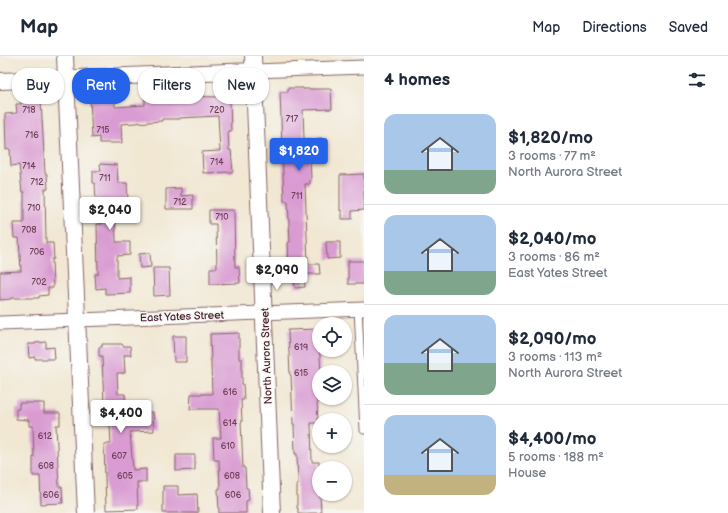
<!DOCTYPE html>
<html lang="en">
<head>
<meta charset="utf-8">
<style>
	:root { --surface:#fff; --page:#f6f6f7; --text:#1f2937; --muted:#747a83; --line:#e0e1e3; --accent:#2563eb }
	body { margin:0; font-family:"Balsamiq Sans",sans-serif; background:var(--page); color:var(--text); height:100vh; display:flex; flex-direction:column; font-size:15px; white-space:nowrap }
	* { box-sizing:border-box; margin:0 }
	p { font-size:13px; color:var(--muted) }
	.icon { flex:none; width:22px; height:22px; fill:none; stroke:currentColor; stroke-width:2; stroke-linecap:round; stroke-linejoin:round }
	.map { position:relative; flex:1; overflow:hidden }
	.sheet { display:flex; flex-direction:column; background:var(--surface); width:364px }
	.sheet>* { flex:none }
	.guide { position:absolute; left:12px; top:12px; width:292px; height:36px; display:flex; gap:8px }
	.buttons { position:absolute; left:312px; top:261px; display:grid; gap:8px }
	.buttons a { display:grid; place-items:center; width:40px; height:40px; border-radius:50%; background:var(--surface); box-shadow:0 1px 3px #0004; font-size:20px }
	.price { position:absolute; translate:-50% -34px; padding:0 9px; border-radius:4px; background:#fff; color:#222; font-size:13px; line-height:26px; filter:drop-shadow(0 1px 2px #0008) }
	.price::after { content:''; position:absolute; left:50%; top:24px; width:12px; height:9px; margin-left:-6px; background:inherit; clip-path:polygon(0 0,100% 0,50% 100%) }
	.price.current { background:var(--accent); color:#fff }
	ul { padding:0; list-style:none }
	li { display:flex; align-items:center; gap:12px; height:100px; padding:0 20px }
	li+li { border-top:1px solid var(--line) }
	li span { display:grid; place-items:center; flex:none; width:112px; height:80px; border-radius:12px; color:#555 }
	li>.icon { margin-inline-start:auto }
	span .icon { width:48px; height:48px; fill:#fffc; stroke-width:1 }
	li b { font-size:17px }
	h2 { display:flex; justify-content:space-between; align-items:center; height:48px; padding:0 20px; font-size:17px }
	.tag { padding:0 14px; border-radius:16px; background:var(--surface); box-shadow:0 1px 3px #0004; font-size:14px; line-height:36px }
	.tag.current { background:var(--accent); color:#fff }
	header { display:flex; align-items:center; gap:24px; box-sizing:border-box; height:56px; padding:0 20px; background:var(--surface); border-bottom:1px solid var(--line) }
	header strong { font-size:19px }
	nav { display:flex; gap:22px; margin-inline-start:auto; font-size:14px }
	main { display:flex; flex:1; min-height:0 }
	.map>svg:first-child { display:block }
	.building { fill:#d99bd2 }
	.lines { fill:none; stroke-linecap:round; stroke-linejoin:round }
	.service-casing { stroke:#846565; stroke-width:9 }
	.minor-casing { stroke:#846565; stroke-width:15 }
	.tertiary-casing { stroke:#846565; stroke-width:18 }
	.service { stroke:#fff; stroke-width:7 }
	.minor { stroke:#fff; stroke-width:13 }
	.tertiary { stroke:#fff; stroke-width:16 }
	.labels { text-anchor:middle; stroke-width:3; stroke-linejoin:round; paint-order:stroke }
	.number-label { font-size:9px; fill:#6e3e55 }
	.street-label { font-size:11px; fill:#4a1f2b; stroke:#f6f6f2 }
</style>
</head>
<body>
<header>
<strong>Map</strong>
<nav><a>Map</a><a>Directions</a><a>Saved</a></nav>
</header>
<main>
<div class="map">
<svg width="364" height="457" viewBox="0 0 364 457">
	<rect width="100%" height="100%" fill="#f6f6f2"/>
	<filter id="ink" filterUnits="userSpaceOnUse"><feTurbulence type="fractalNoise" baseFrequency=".025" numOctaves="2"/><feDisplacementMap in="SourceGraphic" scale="8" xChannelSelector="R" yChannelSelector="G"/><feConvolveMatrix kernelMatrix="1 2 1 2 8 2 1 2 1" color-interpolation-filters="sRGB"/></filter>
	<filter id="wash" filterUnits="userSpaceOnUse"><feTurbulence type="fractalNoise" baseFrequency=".012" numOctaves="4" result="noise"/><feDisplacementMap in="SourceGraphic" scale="16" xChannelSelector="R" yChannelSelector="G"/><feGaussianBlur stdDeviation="0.9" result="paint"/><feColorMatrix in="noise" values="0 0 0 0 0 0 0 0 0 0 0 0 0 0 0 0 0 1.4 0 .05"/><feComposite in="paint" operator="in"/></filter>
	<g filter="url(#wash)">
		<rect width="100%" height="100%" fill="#f1e7d2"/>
		<g id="blocks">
			<path class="building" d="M288,32H303V33H331L332,53L303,54L304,83L322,82L323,94L311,95V99H310L311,124H310V128H305L308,208H319L320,218H304L305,231L295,232L294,222H287V211H289L288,186H290L288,145H284L280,36H288Z
				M168,40L221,41V45H230L231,75H228L229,94H231L233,116L203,117L202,96L220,95L218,60L180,62V63H162V65L121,68L122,87H99V81L92,82L90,42L115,41V51L145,49V42Z
				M41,44L45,118H47L48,133H45L46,187H53L54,203H52L53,232H48V239L39,240V242H11V243L0,244V216L21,215L19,182H14L13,167H24V136H22L19,109L11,110L10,93L6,94L5,58L17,57L16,48H21V45Z
				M100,108L117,109L118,127H127L128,145L115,146L116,186H130V199L117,200V222L130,221V237L105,238V232L96,233L95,218H98L97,168H102L101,146H96L95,127H93V115H101Z
				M364,118V154L352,155V163H342V155H340V119Z
				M181,132V140L193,139V153H166V133Z
				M209,154H234L235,211H239L240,227L210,228V212H217L216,168H209Z
				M326,186H340V202L327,203Z
				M150,197L151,211L140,212L139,198Z
				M348,205H364L363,228H348Z
				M153,212H169L170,239L154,240Z
				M318,273L321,316H319V344H317L318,367H311L312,406H319V438H320L321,457H298V452H297V428H298L297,398H295L294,368H293L291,319H290L288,274Z
				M239,277V303H242V328H243L244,344H241L242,366H241L243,412H245L246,432H248L249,444L246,445V457H219L218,433H220L219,404H214L213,382H221L219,353H190L191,338H212L210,278Z
				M173,280H186V306H174Z
				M46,286V292L54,291L55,303H35V301L29,302L28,288H35V287Z
				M102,288H122L123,290H130L131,299H124L125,317H117L118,338H125L126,357L153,356L154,375L130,376L133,414L146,413V426H137L138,453L106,454L104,388H111L110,369H106L105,349H104L102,300H99V291H102Z
				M19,347H44V357H60V369H56L59,431H62L63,447L41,448L40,420H33V401H34L33,370H29V364L16,363V353H19Z
				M176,399H195V414L176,415Z
				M163,430H178V439L197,438L198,457H163Z"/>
		</g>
	</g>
	<g filter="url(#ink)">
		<use href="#blocks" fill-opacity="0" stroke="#846565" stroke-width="1"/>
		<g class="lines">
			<defs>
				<path id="service" d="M358,253L364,374"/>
				<path id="minor" d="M254,15L364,11
					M0,267L364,253"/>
				<path id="tertiary" d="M65,0L86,457
					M253,0L272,457
					M0,25L254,15"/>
			</defs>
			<use href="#service" class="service-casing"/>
			<use href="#minor" class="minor-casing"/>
			<use href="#tertiary" class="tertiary-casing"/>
			<use href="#service" class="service"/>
			<use href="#minor" class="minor"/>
			<use href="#tertiary" class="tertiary"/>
		</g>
	</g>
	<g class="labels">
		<g class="number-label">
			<text x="29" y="57">718</text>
			<text x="217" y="57">720</text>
			<text x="292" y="66">717</text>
			<text x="103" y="77">715</text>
			<text x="32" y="82">716</text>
			<text x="217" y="109">714</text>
			<text x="29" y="113">714</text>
			<text x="105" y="125">711</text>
			<text x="37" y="129">712</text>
			<text x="297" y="143">711</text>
			<text x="180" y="149">712</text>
			<text x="34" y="155">710</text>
			<text x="222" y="164">710</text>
			<text x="29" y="177">708</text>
			<text x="37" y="199">706</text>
			<text x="39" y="229">702</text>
			<text x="301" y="294">619</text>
			<text x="301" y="320">615</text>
			<text x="230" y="339">616</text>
			<text x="230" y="370">614</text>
			<text x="45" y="383">612</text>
			<text x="228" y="393">610</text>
			<text x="119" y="403">607</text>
			<text x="46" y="413">608</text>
			<text x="125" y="423">605</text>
			<text x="232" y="423">608</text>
			<text x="51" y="442">606</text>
			<text x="233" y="442">606</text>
		</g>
		<g class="street-label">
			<text transform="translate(182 260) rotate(-2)" y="4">East Yates Street</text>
			<text transform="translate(266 300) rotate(-92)" y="4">North Aurora Street</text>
		</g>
	</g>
</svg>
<div class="buttons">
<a><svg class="icon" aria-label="locate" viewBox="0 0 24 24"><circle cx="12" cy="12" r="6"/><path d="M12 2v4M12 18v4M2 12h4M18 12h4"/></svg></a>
<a><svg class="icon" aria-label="layers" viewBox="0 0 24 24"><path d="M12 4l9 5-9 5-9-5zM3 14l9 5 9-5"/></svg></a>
<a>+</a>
<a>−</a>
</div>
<b class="price current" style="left:299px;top:116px">$1,820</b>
<b class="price" style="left:110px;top:175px">$2,040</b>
<b class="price" style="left:277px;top:235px">$2,090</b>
<b class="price" style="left:121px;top:378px">$4,400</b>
<div class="guide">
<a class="tag">Buy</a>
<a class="tag current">Rent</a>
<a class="tag">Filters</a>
<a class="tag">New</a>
</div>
</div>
<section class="sheet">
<h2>4 homes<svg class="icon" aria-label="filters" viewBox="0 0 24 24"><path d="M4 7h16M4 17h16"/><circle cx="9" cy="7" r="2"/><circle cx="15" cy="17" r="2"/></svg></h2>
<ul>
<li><span style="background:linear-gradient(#a9c7e8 70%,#7fa58c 0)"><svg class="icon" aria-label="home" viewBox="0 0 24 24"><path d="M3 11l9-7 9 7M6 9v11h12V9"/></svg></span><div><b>$1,820/mo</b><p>3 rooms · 77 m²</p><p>North Aurora Street</p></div></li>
<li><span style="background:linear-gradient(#a9c7e8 70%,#7fa58c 0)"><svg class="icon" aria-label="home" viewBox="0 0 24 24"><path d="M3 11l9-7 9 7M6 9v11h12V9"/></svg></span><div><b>$2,040/mo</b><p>3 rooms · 86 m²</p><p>East Yates Street</p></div></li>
<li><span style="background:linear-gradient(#a9c7e8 60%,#7fa58c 0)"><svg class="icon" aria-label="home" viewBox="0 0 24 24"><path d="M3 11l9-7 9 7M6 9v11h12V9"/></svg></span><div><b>$2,090/mo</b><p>3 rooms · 113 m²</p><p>North Aurora Street</p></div></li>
<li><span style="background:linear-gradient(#a9c7e8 75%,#c2b280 0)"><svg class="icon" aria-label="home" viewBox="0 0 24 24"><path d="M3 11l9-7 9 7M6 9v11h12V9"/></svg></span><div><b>$4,400/mo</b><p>5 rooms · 188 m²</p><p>House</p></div></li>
</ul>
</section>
</main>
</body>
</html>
